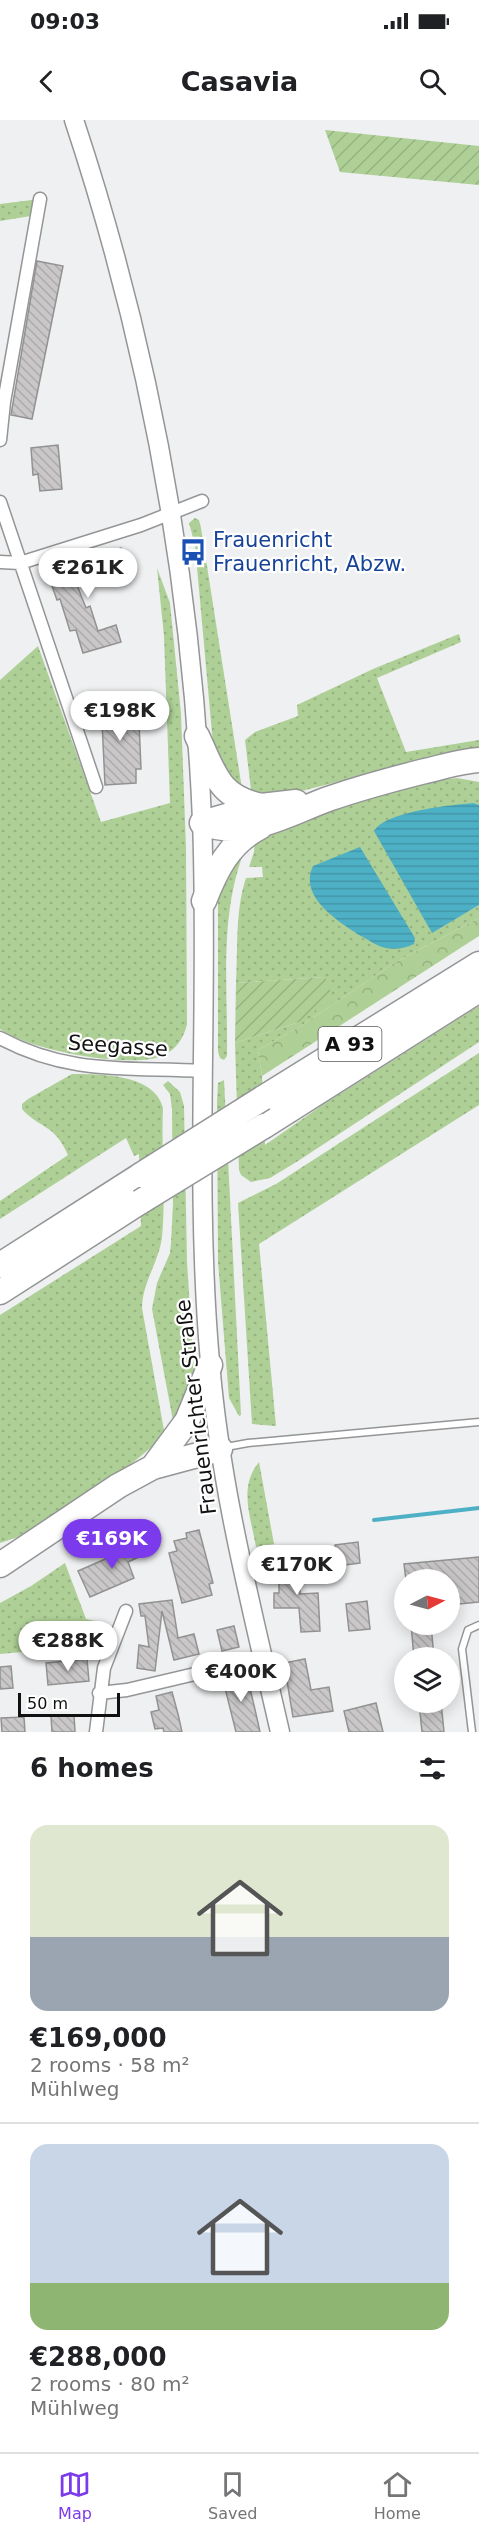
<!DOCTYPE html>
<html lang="en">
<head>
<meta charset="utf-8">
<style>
	:root { --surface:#fff; --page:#f2f2f2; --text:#202124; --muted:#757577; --line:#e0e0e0; --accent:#7c3aed }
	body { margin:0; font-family:"DejaVu Sans",sans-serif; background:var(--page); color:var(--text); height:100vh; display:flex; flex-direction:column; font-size:22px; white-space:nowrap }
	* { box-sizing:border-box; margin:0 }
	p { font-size:20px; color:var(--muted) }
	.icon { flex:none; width:33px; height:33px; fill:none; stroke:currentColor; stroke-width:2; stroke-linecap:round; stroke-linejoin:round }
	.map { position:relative; height:1612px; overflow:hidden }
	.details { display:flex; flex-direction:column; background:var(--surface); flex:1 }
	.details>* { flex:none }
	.needle { width:39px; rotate:84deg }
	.fabs { position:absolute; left:394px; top:1449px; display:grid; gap:12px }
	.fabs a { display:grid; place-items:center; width:66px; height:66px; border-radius:50%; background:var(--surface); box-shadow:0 3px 15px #0003; font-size:30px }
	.scale { position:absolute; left:18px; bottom:15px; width:102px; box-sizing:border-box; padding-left:6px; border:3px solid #111; border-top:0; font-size:16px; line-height:21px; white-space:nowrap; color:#111; -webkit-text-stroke:4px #fff; paint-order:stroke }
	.price { position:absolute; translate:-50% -51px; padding:0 14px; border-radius:21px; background:#fff; color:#222; font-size:20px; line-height:39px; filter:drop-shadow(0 2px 3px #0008) }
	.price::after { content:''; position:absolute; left:50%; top:36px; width:18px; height:14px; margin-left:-9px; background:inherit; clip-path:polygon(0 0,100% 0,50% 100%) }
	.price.active { background:var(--accent); color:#fff }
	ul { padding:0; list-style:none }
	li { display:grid; align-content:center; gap:12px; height:318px; padding:0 30px }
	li+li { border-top:2px solid var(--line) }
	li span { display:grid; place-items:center; height:186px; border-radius:18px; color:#555 }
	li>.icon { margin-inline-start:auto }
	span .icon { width:108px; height:108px; fill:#fffc; stroke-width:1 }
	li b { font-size:26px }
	h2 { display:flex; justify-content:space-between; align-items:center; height:72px; padding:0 30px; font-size:26px }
	.status { display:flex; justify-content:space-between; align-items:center; height:42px; padding:0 30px; background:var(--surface); direction:ltr }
	.status svg { height:16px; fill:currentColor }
	header { display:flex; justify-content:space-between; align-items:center; height:78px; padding:0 30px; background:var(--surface); font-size:27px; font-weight:600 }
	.dock { display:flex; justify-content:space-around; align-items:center; height:84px; border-top:2px solid var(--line); background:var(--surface); font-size:16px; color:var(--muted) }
	.dock a { display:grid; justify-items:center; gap:3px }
	.dock .active { color:var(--accent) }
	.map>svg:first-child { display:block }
	.grass { fill:url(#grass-dots) }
	.forest { fill:url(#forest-crowns) }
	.garden { fill:url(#garden-furrows) }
	.water { fill:url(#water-rules) }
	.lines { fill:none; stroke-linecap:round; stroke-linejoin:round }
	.stream { stroke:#4eb0c5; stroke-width:4 }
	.building { fill:url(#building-back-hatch); stroke:#939292; stroke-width:1.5 }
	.service-casing { stroke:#949596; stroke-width:9 }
	.minor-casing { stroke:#949596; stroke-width:15 }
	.secondary-casing { stroke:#949596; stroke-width:21 }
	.motorway-casing { stroke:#949596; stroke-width:27 }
	.service { stroke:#fff; stroke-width:6 }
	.minor { stroke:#fff; stroke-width:12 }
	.secondary { stroke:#fff; stroke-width:18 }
	.motorway { stroke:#fff; stroke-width:24 }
	.motorway-bridge-casing { stroke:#949596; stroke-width:27; stroke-linecap:butt }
	.motorway-bridge { stroke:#fff; stroke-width:24 }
	.labels { text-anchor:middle; stroke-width:4.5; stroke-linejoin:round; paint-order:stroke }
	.shield { fill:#fff; stroke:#585858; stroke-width:1.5 }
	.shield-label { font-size:20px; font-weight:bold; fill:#111 }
	.transit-label { font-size:21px; fill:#164399; stroke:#fff; text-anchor:start }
	.street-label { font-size:21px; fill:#111; stroke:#fff }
</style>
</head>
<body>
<div class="status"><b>09:03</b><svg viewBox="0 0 49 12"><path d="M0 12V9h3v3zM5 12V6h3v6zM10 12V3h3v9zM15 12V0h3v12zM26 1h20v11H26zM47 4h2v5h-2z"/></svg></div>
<header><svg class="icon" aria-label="back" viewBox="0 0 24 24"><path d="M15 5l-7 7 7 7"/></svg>Casavia<svg class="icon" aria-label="search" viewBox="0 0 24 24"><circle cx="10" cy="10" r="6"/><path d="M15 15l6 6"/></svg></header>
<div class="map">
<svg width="479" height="1612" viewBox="0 0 479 1612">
	<defs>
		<pattern id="grass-dots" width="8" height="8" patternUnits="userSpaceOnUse" patternTransform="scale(1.5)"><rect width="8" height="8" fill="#aed096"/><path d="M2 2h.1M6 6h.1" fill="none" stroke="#95b280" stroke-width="1.8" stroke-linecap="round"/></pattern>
		<pattern id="forest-crowns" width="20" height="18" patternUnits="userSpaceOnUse" patternTransform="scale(1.5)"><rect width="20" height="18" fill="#aed096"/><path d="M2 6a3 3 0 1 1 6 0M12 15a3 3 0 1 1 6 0" fill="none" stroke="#95b280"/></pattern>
		<pattern id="garden-furrows" width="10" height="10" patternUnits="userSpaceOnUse" patternTransform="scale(1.5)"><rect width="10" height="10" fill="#aed096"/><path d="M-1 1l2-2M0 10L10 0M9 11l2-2" fill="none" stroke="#95b280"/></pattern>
		<pattern id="water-rules" width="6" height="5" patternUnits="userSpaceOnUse" patternTransform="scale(1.5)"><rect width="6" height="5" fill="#4eb0c5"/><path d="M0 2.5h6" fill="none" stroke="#4396a8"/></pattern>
		<pattern id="building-back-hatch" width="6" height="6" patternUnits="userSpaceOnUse" patternTransform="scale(1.5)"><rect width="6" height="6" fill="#c9c7c7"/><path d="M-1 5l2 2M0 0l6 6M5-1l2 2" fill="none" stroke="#acaaaa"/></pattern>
	</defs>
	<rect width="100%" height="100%" fill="#eff0f1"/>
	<path class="grass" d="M40,79L37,95L0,101V84Z
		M195,398L199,400L201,408L243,675L234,670L213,624L195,425L189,403Z
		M157,448L170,483L181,594L186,728L187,904C184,918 176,930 162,936C130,949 28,930 0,909V560L38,526L101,702L170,683L164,516Z
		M459,514L461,522L377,558L406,632L479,620V634L427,639L282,676L252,678L245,620L255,612L298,596L297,585L373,549Z
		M457,658L479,662V685L474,683L432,812L479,785V798L394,843L301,906L258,930L262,956L265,1025L324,984L479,886V922L298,1041L270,1058L251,1062L241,1055L239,1050L235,923L299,902L325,857L236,863C238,828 235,791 246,758L263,757L262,747H249L254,732L255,717L308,695L427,662Z
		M244,732C219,796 228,868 227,936L224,940L220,938L218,932V776L225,753Z
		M479,933V985L259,1124L276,1306L252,1304L238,1083L276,1064Z
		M72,954C100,954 155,954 163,988C161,1031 166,1075 162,1117C159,1142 142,1163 142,1188L165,1316L119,1354L24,1415L0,1423V1195L141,1106L139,1034L134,1036L126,1018L0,1099V1081L68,1035C54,1003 41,1010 22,989V984L28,979Z
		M224,960L241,1295L239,1296L229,1278L218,1142L217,983L218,963Z
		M168,961L180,972L184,986L187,1142L194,1251L187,1282L174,1306L152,1189L157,1163L170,1133L171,1123L173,1084L172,989L170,974L163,965Z
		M259,1342L274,1424L256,1427C251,1397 238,1368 259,1342Z
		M65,1443L86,1499L100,1502L98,1525L0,1534V1483L31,1466Z"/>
	<path class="forest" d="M479,798V816L262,956L258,930L301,906L394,843Z"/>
	<path class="garden" d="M325,10L479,26V65L340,52Z
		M325,857L333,878L299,902L235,923L236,863Z"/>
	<path class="water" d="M474,683L479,685V785L432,813L374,711C386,691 452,685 474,683Z
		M360,727L415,818L414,824C406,828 395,830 386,828C378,827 369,820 361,816C339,802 298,777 313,746Z"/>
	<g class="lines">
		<path class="stream" d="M374,1400L479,1388"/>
	</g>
	<path class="building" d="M37,141L63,146L32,299L11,295Z
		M58,325L62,369L40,371L38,354L33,355L31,328Z
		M121,428L129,451L103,461L99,450L75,460L86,488L90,486L98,511L116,505L121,522L83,533L76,510L70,511L60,479L57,480L48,455Z
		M132,578L134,602H139L141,649H136V663L105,665L101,580Z
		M199,1410L213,1463L209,1464L212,1475L182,1483L169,1433L177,1431L174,1421L187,1418L186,1413Z
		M144,1419L150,1432L128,1442L134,1458L90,1477L78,1451L126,1430L125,1427Z
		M358,1422L360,1443L337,1446L335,1425Z
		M479,1437V1482L450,1485V1460H406L404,1444Z
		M279,1439H300V1474L318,1473L320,1511L301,1512L299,1488H274V1473H279Z
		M172,1480L178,1518L194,1514L199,1534L174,1540L162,1491L155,1551L137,1548L139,1525L149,1527L145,1496H141L139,1484Z
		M367,1481L370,1509L349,1511L346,1484Z
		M411,1504H431L434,1538H414Z
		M234,1506L239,1527L222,1531L217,1510Z
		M87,1539L89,1561L48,1565L46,1543Z
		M305,1539L311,1570L329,1567L333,1591L293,1597L284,1543Z
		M11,1546L13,1568L0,1569V1547Z
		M246,1551L256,1594L260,1612H236L222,1556Z
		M172,1572L178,1594L182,1612H164L163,1608L155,1609L151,1592L159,1590L156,1576Z
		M419,1582H441L444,1612H422Z
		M376,1583L383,1612H349L344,1591Z
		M74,1595L75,1612H52L51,1596Z
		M24,1597L25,1612H2L1,1598Z"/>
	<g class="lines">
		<defs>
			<path id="service" d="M226,1327L248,1323L479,1302
				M472,1612L462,1529L468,1510L479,1505"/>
			<path id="minor" d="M0,320L4,282L40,79
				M0,382L96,667
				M0,442L20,443L141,405L202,381
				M0,918C69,955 127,947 202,951
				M99,1573L127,1570L263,1538
				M96,1612L104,1548L126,1491"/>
			<path id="secondary" d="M74,0C149,226 192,463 202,700C209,881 194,1061 210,1242C220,1367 252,1489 280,1612"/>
			<path id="motorway" d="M197,616C215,653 217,676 261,686
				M202,703C246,720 287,694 328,679C360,668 393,659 425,651C444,647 460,641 479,640
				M202,703L261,686L296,682
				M204,781C216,750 229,723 260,707
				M263,978L479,844
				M264,1006L479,870
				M0,1145L141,1055
				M0,1172L140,1082
				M153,1347L187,1301L210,1245
				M0,1445L118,1366L153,1347L220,1329"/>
		</defs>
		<use href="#service" class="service-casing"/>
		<use href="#minor" class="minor-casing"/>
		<use href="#secondary" class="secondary-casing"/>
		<use href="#motorway" class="motorway-casing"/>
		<use href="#service" class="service"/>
		<use href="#minor" class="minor"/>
		<use href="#secondary" class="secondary"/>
		<use href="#motorway" class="motorway"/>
		<defs>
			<path id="motorway-bridge" d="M141,1055L263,978
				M140,1082L264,1006"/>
		</defs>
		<use href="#motorway-bridge" class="motorway-bridge-casing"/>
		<use href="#motorway-bridge" class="motorway-bridge"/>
	</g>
	<defs>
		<symbol id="bus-bare" viewBox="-9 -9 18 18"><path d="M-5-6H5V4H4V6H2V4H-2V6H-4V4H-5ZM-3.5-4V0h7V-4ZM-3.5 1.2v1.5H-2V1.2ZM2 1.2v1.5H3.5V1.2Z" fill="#1a4fb4" stroke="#fff" stroke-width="2.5" paint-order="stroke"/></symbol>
	</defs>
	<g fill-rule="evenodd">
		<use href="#bus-bare" x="174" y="413" width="38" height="38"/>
	</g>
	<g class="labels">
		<rect class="shield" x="318.5" y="907" width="63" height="34" rx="4.5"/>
		<g class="shield-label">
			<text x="350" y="931">A 93</text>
		</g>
		<g class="transit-label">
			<text x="213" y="427">Frauenricht<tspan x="213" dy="24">Frauenricht, Abzw.</tspan></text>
		</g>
		<g class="street-label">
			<text transform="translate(118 926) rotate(4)" y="7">Seegasse</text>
			<text transform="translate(196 1287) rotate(-97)" y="7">Frauenrichter Straße</text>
		</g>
	</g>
</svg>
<div class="fabs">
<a><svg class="needle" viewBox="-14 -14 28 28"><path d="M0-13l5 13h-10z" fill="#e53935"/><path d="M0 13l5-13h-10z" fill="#757577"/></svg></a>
<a><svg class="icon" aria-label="layers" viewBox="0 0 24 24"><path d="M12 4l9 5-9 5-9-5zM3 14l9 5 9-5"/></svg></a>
</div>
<div class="scale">50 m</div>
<b class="price" style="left:88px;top:479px">€261K</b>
<b class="price" style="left:120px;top:622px">€198K</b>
<b class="price active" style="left:112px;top:1450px">€169K</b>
<b class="price" style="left:297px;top:1476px">€170K</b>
<b class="price" style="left:68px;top:1552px">€288K</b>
<b class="price" style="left:241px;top:1583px">€400K</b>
</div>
<section class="details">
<h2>6 homes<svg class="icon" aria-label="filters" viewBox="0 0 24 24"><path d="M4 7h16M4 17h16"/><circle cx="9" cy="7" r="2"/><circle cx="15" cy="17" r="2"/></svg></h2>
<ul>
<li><span style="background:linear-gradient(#dfe7d0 60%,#9aa5b1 0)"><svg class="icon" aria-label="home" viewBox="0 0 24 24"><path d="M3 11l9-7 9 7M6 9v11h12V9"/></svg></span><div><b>€169,000</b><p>2 rooms · 58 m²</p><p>Mühlweg</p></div></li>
<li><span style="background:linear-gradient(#c9d6e8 75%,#8fb573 0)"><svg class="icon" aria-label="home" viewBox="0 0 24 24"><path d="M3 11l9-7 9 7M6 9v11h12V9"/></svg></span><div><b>€288,000</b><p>2 rooms · 80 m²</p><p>Mühlweg</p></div></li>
</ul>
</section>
<nav class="dock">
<a class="active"><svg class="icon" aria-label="map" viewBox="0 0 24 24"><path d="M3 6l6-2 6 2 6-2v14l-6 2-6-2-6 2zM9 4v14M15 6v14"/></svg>Map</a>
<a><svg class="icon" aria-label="saved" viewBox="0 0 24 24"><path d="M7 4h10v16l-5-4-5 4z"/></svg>Saved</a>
<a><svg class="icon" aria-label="home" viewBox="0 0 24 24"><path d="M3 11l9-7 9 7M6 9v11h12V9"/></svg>Home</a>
</nav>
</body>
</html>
